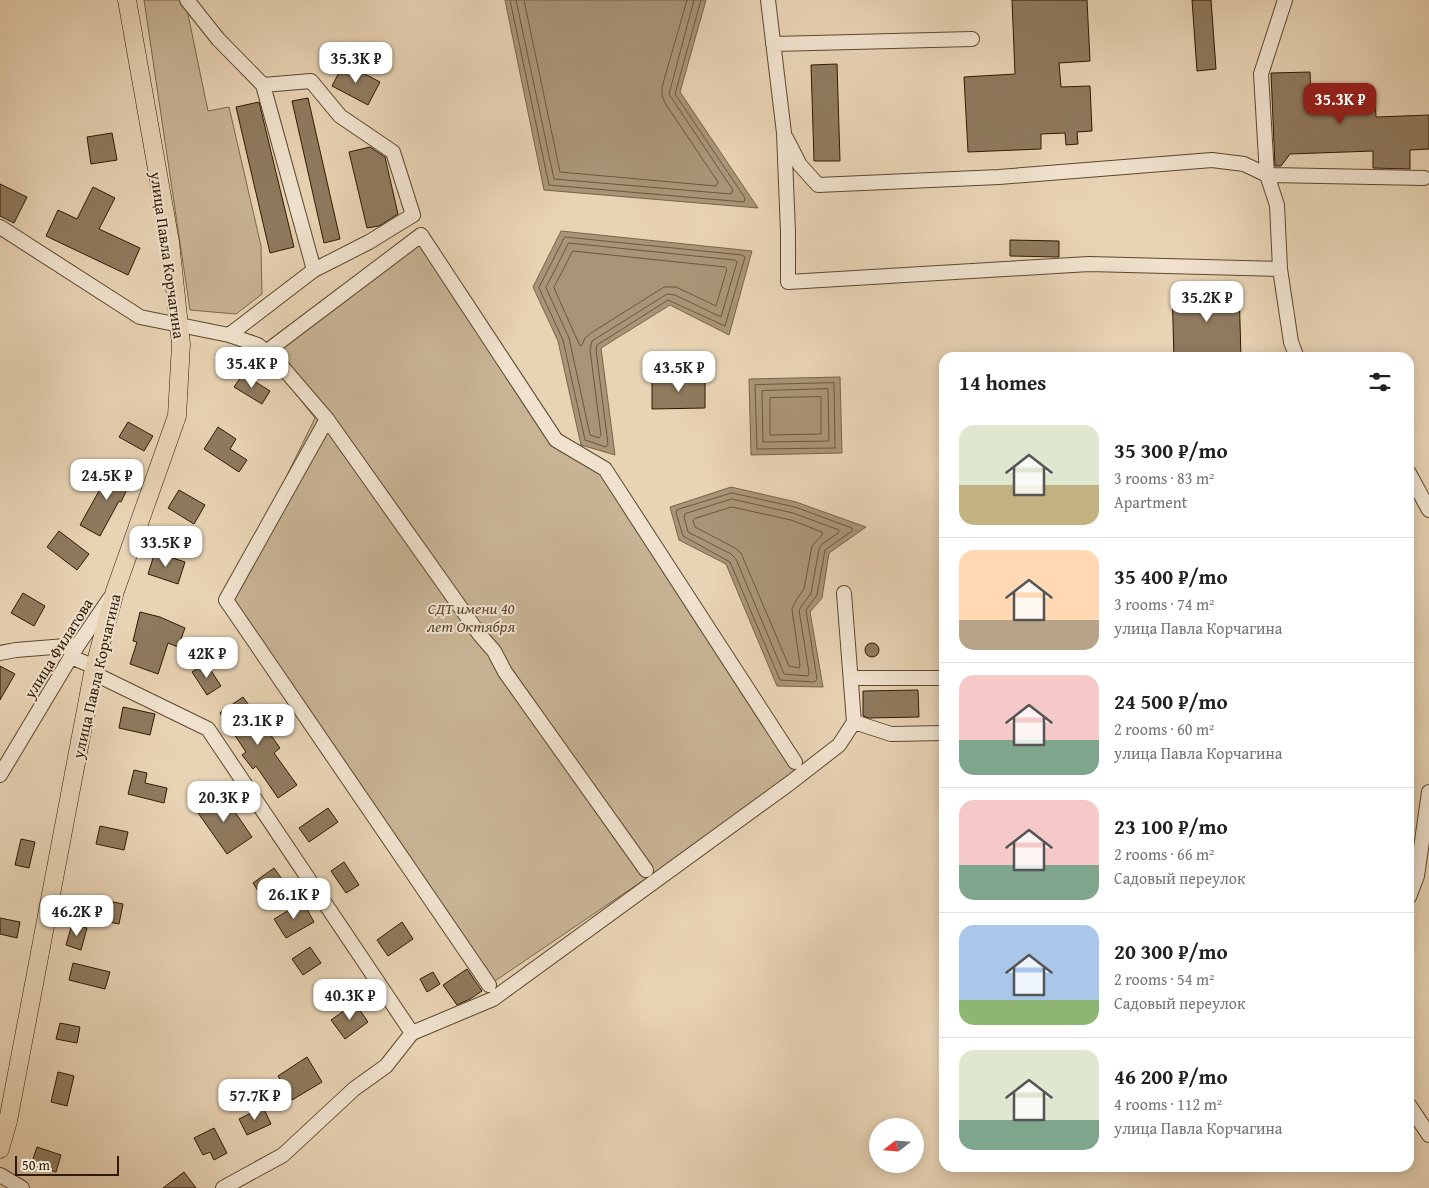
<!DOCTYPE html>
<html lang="en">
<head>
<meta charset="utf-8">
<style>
	:root { --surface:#fff; --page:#f6f6f6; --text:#202124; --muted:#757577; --line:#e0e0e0; --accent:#8f2418 }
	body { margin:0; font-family:"Gentium Book Plus",serif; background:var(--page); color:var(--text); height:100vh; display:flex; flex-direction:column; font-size:19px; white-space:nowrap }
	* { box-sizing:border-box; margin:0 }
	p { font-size:16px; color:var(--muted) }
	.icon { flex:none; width:28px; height:28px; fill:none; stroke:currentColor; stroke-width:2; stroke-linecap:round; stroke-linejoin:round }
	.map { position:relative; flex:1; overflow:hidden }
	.details { position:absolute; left:939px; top:352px; width:475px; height:820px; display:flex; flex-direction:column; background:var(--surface); border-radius:15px; box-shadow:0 2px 12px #0003 }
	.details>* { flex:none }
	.needle { width:32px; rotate:253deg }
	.controls { position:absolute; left:869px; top:1118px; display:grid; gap:10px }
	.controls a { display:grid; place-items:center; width:55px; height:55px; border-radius:50%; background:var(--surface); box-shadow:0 2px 12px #0003; font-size:25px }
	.scale { position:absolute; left:15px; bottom:12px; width:104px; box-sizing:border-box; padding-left:5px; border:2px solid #2e1a00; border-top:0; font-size:14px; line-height:18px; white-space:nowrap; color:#2e1a00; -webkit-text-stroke:4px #f0e2ce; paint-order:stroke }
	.price { position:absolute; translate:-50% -42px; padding:0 11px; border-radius:10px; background:#fff; color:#222; font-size:16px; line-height:32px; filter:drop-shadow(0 1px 2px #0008) }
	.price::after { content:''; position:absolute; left:50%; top:30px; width:15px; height:11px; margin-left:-8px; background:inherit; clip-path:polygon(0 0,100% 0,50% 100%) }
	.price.selected { background:var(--accent); color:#fff }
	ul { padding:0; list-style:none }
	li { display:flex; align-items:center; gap:15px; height:125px; padding:0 20px }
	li+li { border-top:1px solid var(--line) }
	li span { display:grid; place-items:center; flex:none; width:140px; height:100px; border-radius:15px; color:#555 }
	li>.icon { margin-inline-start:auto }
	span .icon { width:60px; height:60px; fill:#fffc; stroke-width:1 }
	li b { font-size:21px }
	h2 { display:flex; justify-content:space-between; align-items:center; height:60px; padding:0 20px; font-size:21px }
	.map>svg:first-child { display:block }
	.green { fill:#c8b495; stroke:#7b674a }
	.water { fill:#a99477; stroke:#786347 }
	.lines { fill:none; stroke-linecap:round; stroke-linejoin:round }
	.shore { stroke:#6c573c; stroke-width:1 }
	.building { fill:#8f7a5e; stroke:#2e1a00 }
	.minor-casing { stroke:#5c482d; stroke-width:16 }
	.major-casing { stroke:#2e1a00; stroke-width:19 }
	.minor { stroke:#f0e2ce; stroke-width:14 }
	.major { stroke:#e8d3b4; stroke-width:18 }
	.labels { text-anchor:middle; stroke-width:4; stroke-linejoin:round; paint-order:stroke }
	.street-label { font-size:16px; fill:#2e1a00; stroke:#f0e2ce }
	.park-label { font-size:16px; font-style:italic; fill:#5c482d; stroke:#f0e2ce }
</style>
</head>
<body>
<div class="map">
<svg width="1429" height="1188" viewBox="0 0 1429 1188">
	<rect width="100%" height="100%" fill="#e8d3b4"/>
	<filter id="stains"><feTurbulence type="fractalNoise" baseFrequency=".004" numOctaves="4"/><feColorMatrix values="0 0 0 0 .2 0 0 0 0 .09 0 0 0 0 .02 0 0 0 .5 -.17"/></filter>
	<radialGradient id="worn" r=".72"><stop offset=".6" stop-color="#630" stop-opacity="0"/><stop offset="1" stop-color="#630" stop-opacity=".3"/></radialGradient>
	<path class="green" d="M144,0H185L208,111L229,107L261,246L262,294L236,314L190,310Z
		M421,235L556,440L605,469L800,770L654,873L489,985L226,600L315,418L265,355Z"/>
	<path class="water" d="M505,0H706L680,92L758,208L544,190Z
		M561,231L752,251L729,335L670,305L601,348L615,455L581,445L558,341L533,287Z
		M840,377L842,453L751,455L749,379Z
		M731,487L796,502L866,527L829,553L822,598L810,612L823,687L777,686L726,564L679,540L670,507Z"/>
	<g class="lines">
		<path class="shore" d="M510,0L549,185L744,202L745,198L675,94L701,0
			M516,0L554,179L731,194L733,190L669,94L694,0
			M524,0L560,172L716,186L718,182L665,103L662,95V87L687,0
			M565,237L742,255L745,257L725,326L668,300L597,345L596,350L608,444L606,447L585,440L563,340L539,288Z
			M569,243L734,260L737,262L721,317L675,295L667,294L592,341L590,350L601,435L599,438L590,435L569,338L546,288Z
			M573,251L725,267L727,269L716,306L676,287H664L591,333L585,338L582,345L580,346L554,288Z
			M834,383L835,448L757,449L755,385Z
			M828,389L829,441L763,442L762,391Z
			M821,397V434L770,435V398Z
			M732,493L795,507L852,528V531L825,550L817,595L806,610L817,679L815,682L780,680L730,562L683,536L676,513L677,510Z
			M732,499L793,513L839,530L838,533L822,544L819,549L811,593L799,610L809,673L808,676L784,674L736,559L731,554L688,532L684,517L685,514Z
			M732,507L791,520L822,532V535L812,546L804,589L795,602L792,609L800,665L799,668L789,666L741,553L735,548L695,527L693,521L694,519Z"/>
	</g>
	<path class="building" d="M1012,0H1087L1090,61L1059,63L1061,87L1090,86L1092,131L1077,132L1078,144L1066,145L1065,133L1041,134V149L968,152L964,77L1015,74Z
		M1192,0H1211L1216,69L1197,71Z
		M344,63L380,82L368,105L332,86Z
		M837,64L840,161H814L811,65Z
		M1310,72L1311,97L1375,95L1376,117L1429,115V149L1410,150V169L1373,168V151L1290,154L1281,166H1275L1271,73Z
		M308,98L340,239L324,243L292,101Z
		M259,102L294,247L270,253L236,107Z
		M112,133L117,160L91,164L87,137Z
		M370,147L385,157L398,214L379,226L367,228L349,152Z
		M0,184L27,197L14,223L0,216Z
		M93,187L115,198L99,229L140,248L128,275L46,236L58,210L77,219Z
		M1010,240L1059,241V257L1010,256Z
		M1239,287L1241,358H1174L1172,289Z
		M243,374L270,391L262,404L234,387Z
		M705,377V408L652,409V378Z
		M128,422L153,436L144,451L119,437Z
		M218,427L236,439L230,449L247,460L239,472L204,449Z
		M110,466L133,477L121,502L119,501L100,536L80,525L99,491Z
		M179,490L205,505L194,524L168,508Z
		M59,531L89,554L77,570L47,547Z
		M155,552L185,562L178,584L148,574Z
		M23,593L45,606L34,626L11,613Z
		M140,612L160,617L185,628L178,647L168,643L158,674L130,664L137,642L133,641Z
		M865 650a7 7 0 1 1 14 0a7 7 0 1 1-14 0Z
		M206,663L221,686L207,695L192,672Z
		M0,666L15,674L0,700Z
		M918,690L919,717L869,718L863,716V691Z
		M243,697L280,748L274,753L297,785L278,798L256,766L253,769L242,755L246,752L220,713Z
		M123,707L155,714L150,735L119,728Z
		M134,770L147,773L145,783L167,788L164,803L128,794Z
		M222,793L252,837L227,854L196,810Z
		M328,808L338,822L309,842L299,828Z
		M100,826L128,832L124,850L96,844Z
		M21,839L35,842L29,868L15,865Z
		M344,862L359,885L346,893L331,871Z
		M274,868L284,882L262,897L253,883Z
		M85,896L123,904L119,924L81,916Z
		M303,902L314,922L286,938L274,919Z
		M0,918L20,922L17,938L0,934Z
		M402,922L413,939L388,956L377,940Z
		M72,924L87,928L81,950L66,945Z
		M310,947L321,963L303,975L292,959Z
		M73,963L110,972L105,989L69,980Z
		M467,969L482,991L470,999L457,1005L443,985Z
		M433,972L440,984L427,992L420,979Z
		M355,1003L368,1022L345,1039L331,1020Z
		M60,1023L80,1027L77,1043L56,1039Z
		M307,1057L322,1082L292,1100L278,1076Z
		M58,1072L74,1076L67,1106L51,1102Z
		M263,1107L271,1124L247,1135L239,1119Z
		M214,1128L227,1153L214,1160L210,1152L203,1155L194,1138Z
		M37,1147L61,1155L56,1172L31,1165Z
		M184,1172L196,1188H163Z"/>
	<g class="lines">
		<defs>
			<path id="minor" d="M187,0L218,39L263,85L314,270L369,242L413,215L393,152L340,116L311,81L263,85
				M768,0L784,133L788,232V282L1089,264L1280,269
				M1285,0L1261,74L1267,175L1424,178
				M773,44L972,39
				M786,138L800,165L818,185L999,177L1212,160L1244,164L1267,175L1277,205L1280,269L1291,342L1297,358
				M0,227L140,317L229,335L314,270
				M229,335L258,345L278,362L327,419L480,635L494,651L505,672L646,870
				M266,352L421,235L556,440L605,469L795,762
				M327,419L226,600L489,985
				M1409,473L1429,510
				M844,593L854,722L891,734L944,733
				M0,653L16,650L78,645
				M71,657L95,667
				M93,673L208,729L412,1033
				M851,678H944
				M0,775L78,645L110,598
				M1409,897L1417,876L1429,792
				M412,1033L493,999L790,783L839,745L854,722
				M1409,1105L1429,1135
				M0,1175L22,1188
				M223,1188L283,1155L354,1089L386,1066L412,1033"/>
			<path id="major" d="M0,1149L8,1121L93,673L115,591L177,416L181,344L170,242L127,0"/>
		</defs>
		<use href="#minor" class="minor-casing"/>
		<use href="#major" class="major-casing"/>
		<use href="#minor" class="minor"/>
		<use href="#major" class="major"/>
	</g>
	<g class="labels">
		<g class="street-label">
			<text transform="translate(168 255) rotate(82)" y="6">улица Павла Корчагина</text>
			<text transform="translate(58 648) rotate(-58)" y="6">улица Филатова</text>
			<text transform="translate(96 676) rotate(-77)" y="6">улица Павла Корчагина</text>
		</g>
		<g class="park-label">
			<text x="471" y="614">СДТ имени 40<tspan x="471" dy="18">лет Октября</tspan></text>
		</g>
	</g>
	<rect width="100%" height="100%" filter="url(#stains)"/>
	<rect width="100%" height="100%" fill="url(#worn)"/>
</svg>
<div class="controls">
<a><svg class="needle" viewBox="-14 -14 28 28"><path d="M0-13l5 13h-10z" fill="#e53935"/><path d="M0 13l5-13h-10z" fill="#757577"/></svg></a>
</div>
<div class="scale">50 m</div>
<b class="price" style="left:356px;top:84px">35.3K ₽</b>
<b class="price selected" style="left:1340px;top:125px">35.3K ₽</b>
<b class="price" style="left:1207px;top:323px">35.2K ₽</b>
<b class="price" style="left:252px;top:389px">35.4K ₽</b>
<b class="price" style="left:679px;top:393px">43.5K ₽</b>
<b class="price" style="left:107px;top:501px">24.5K ₽</b>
<b class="price" style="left:166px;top:568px">33.5K ₽</b>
<b class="price" style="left:207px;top:679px">42K ₽</b>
<b class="price" style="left:258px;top:746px">23.1K ₽</b>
<b class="price" style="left:224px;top:823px">20.3K ₽</b>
<b class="price" style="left:294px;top:920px">26.1K ₽</b>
<b class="price" style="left:77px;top:937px">46.2K ₽</b>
<b class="price" style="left:350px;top:1021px">40.3K ₽</b>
<b class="price" style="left:255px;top:1121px">57.7K ₽</b>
<section class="details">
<h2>14 homes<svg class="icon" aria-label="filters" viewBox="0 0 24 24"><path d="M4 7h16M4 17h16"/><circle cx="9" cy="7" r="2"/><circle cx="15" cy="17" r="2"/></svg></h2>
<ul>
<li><span style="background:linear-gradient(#dfe7d0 60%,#c2b280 0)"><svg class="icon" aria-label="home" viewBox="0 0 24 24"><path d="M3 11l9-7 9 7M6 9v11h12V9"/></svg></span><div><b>35 300 ₽/mo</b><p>3 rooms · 83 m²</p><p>Apartment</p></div></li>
<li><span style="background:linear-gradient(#ffd9b3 70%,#b9a48a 0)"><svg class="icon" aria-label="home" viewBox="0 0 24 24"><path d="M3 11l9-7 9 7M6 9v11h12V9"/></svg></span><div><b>35 400 ₽/mo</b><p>3 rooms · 74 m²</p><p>улица Павла Корчагина</p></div></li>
<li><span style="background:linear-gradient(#f6c9c9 65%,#7fa58c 0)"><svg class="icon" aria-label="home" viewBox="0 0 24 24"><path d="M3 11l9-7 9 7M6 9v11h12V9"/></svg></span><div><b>24 500 ₽/mo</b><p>2 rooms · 60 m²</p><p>улица Павла Корчагина</p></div></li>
<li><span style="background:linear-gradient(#f6c9c9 65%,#7fa58c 0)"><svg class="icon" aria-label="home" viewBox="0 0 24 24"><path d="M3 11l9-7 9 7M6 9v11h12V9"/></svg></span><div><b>23 100 ₽/mo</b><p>2 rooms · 66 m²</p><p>Садовый переулок</p></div></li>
<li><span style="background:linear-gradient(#a9c7e8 75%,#8fb573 0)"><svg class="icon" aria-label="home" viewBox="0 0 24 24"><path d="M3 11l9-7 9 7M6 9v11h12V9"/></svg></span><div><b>20 300 ₽/mo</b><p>2 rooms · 54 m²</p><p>Садовый переулок</p></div></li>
<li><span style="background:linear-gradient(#dfe7d0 70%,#7fa58c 0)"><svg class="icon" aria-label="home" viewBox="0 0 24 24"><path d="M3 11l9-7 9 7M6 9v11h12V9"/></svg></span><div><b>46 200 ₽/mo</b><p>4 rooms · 112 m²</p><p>улица Павла Корчагина</p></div></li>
</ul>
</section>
</div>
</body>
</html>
